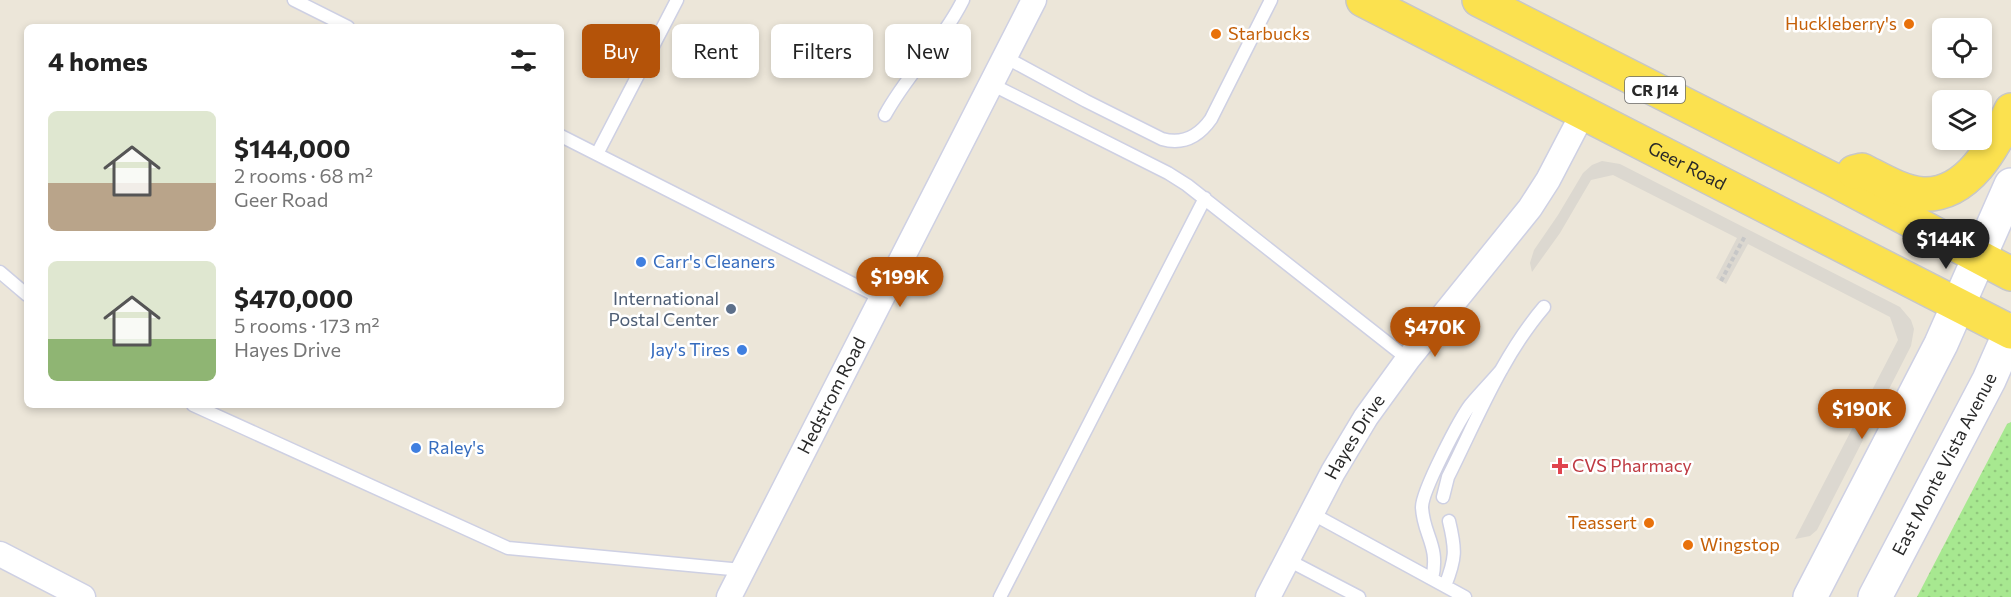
<!DOCTYPE html>
<html lang="en">
<head>
<meta charset="utf-8">
<style>
	:root { --surface:#fff; --page:#f6f6f6; --text:#222; --muted:#767676; --accent:#b45309 }
	body { margin:0; font-family:Commissioner,sans-serif; background:var(--page); color:var(--text); height:100vh; display:flex; flex-direction:column; font-size:22px; white-space:nowrap }
	* { box-sizing:border-box; margin:0 }
	p { font-size:20px; color:var(--muted) }
	.icon { flex:none; width:33px; height:33px; fill:none; stroke:currentColor; stroke-width:2; stroke-linecap:round; stroke-linejoin:round }
	.map { position:relative; flex:1; overflow:hidden }
	.details { position:absolute; left:24px; top:24px; width:540px; height:384px; display:flex; flex-direction:column; background:var(--surface); border-radius:9px; box-shadow:0 3px 9px #0003 }
	.details>* { flex:none }
	.guide { position:absolute; left:582px; top:24px; width:570px; height:54px; display:flex; gap:12px }
	.buttons { position:absolute; left:1932px; top:18px; display:grid; gap:12px }
	.buttons a { display:grid; place-items:center; width:60px; height:60px; border-radius:9px; background:var(--surface); box-shadow:0 3px 9px #0003; font-size:30px }
	.price { position:absolute; translate:-50% -51px; padding:0 14px; border-radius:21px; background:var(--accent); color:#fff; font-size:20px; line-height:39px; filter:drop-shadow(0 2px 3px #0008) }
	.price::after { content:''; position:absolute; left:50%; top:36px; width:18px; height:14px; margin-left:-9px; background:inherit; clip-path:polygon(0 0,100% 0,50% 100%) }
	.price.current { background:#222; color:#fff }
	ul { padding:0; list-style:none }
	li { display:flex; align-items:center; gap:18px; height:150px; padding:0 24px }
	li span { display:grid; place-items:center; flex:none; width:168px; height:120px; border-radius:9px; color:#555 }
	li>.icon { margin-inline-start:auto }
	span .icon { width:72px; height:72px; fill:#fffc; stroke-width:1 }
	li b { font-size:26px }
	h2 { display:flex; justify-content:space-between; align-items:center; height:72px; padding:0 24px; font-size:26px }
	.tag { padding:0 21px; border-radius:9px; background:var(--surface); box-shadow:0 3px 9px #0003; font-size:21px; line-height:54px }
	.tag.current { background:var(--accent); color:#fff }
	.map>svg:first-child { display:block }
	.grass { fill:url(#grass-dots) }
	.plaza { fill:#dcd8d0 }
	.lines { fill:none; stroke-linecap:round; stroke-linejoin:round }
	.lane-casing { stroke:#ced0e3; stroke-width:15 }
	.street-casing { stroke:#ced0e3; stroke-width:27 }
	.secondary-casing { stroke:#ced0e3; stroke-width:36 }
	.primary-casing { stroke:#c7c7c7; stroke-width:36 }
	.path { stroke:#c7c7c7; stroke-width:4; stroke-dasharray:4.5 3; stroke-linecap:butt }
	.lane { stroke:#fff; stroke-width:12 }
	.street { stroke:#fff; stroke-width:24 }
	.secondary { stroke:#fff; stroke-width:33 }
	.primary { stroke:#fbe14f; stroke-width:33 }
	.food-dot { fill:#e8710a; stroke:#fff; stroke-width:2 }
	.shop-dot { fill:#3f7fe0; stroke:#fff; stroke-width:2 }
	.service-dot { fill:#5c6f8a; stroke:#fff; stroke-width:2 }
	.health-dot { fill:#e0444e; stroke:#fff; stroke-width:2 }
	.labels { text-anchor:middle; stroke-width:5; stroke-linejoin:round; paint-order:stroke }
	.shield { fill:#fff; stroke:#696969; stroke-width:1.5 }
	.shield-label { font-size:16px; font-weight:bold; fill:#292929 }
	.food-label { font-size:18px; fill:#c56008; stroke:#fff; text-anchor:end }
	.street-label { font-size:18px; fill:#292929; stroke:#fff }
	.shop-label { font-size:18px; fill:#366cbe; stroke:#fff; text-anchor:start }
	.service-label { font-size:18px; fill:#4e5e75; stroke:#fff; text-anchor:end }
	.health-label { font-size:18px; fill:#be3a42; stroke:#fff; text-anchor:start }
</style>
</head>
<body>
<div class="map">
<svg width="2011" height="597" viewBox="0 0 2011 597">
	<defs>
		<pattern id="grass-dots" width="8" height="8" patternUnits="userSpaceOnUse" patternTransform="scale(1.5)"><rect width="8" height="8" fill="#a7e890"/><path d="M2 2h.1M6 6h.1" fill="none" stroke="#90c77c" stroke-width="1.8" stroke-linecap="round"/></pattern>
	</defs>
	<rect width="100%" height="100%" fill="#ece6d9"/>
	<path class="grass" d="M2011,422V597H1917L2007,424Z"/>
	<path class="plaza" d="M1602,161L1620,164L1900,307L1911,320L1914,329L1911,346L1817,530L1810,536L1795,539L1898,340L1890,317L1748,244L1726,284L1716,278L1737,238L1613,175L1591,180L1560,233L1532,272L1530,263L1534,250L1558,215L1583,173L1592,165Z"/>
	<g class="lines">
		<defs>
			<path id="lane" d="M294,0L348,27
				M1005,57L1086,101L1162,139C1183,145 1199,136 1211,119L1271,0
				M991,84L1168,173L1187,185L1408,359
				M885,115C907,74 942,42 963,0
				M561,136L881,298
				M597,154L677,0
				M0,272L27,295
				M193,405L508,548L742,570
				M1443,497L1448,477C1477,419 1502,356 1544,307
				M1311,513L1465,597
				M1288,560L1359,597
				M1432,579C1440,545 1423,535 1422,507C1422,491 1460,418 1471,404C1481,392 1492,381 1502,369
				M1445,586C1456,558 1456,550 1449,521
				M1000,597L1205,198"/>
			<g id="street">
				<path d="M0,554L83,597"/>
				<path id="s1" d="M729,597L1034,0"/>
				<path id="s2" d="M1268,597L1333,472L1366,417L1408,359L1530,208L1548,180L1583,113"/>
			</g>
			<g id="secondary">
				<path d="M1810,597L1941,344L2011,185"/>
				<path id="s3" d="M1875,597L1989,380L2011,330"/>
			</g>
			<g id="primary">
				<path id="s4" d="M1363,0L2011,332"/>
				<path d="M1479,0L1832,179L2011,274"/>
				<path d="M1854,172L1862,170C1880,179 1901,192 1922,194C1968,197 1995,145 2011,110"/>
			</g>
		</defs>
		<use href="#lane" class="lane-casing"/>
		<use href="#street" class="street-casing"/>
		<use href="#secondary" class="secondary-casing"/>
		<use href="#primary" class="primary-casing"/>
		<path class="path" d="M1721,281L1745,236"/>
		<use href="#lane" class="lane"/>
		<use href="#street" class="street"/>
		<use href="#secondary" class="secondary"/>
		<use href="#primary" class="primary"/>
	</g>
	<g class="food-dot">
		<circle cx="1909" cy="24" r="6"/>
		<circle cx="1216" cy="34" r="6"/>
		<circle cx="1649" cy="523" r="6"/>
		<circle cx="1688" cy="545" r="6"/>
	</g>
	<g class="shop-dot">
		<circle cx="641" cy="262" r="6"/>
		<circle cx="742" cy="350" r="6"/>
		<circle cx="416" cy="448" r="6"/>
	</g>
	<circle class="service-dot" cx="731" cy="309" r="6"/>
	<path class="health-dot" d="M1557 457h6v6h6v6h-6v6h-6v-6h-6v-6h6z"/>
	<g class="labels">
		<rect class="shield" x="1625" y="77" width="60" height="26" rx="4.5"/>
		<g class="shield-label">
			<text x="1655" y="96">CR J14</text>
		</g>
		<g class="food-label">
			<text x="1897" y="30">Huckleberry's</text>
			<text x="1228" y="40" text-anchor="start">Starbucks</text>
			<text x="1637" y="529">Teassert</text>
			<text x="1700" y="551" text-anchor="start">Wingstop</text>
		</g>
		<g class="street-label">
			<text dy="6" stroke="none"><textPath href="#s4" startOffset="364">Geer Road</textPath></text>
			<text dy="6" stroke="none"><textPath href="#s1" startOffset="226">Hedstrom Road</textPath></text>
			<text dy="6" stroke="none"><textPath href="#s2" startOffset="182">Hayes Drive</textPath></text>
			<text dy="6" stroke="none"><textPath href="#s3" startOffset="150">East Monte Vista Avenue</textPath></text>
		</g>
		<g class="shop-label">
			<text x="653" y="268">Carr's Cleaners</text>
			<text x="730" y="356" text-anchor="end">Jay's Tires</text>
			<text x="428" y="454">Raley's</text>
		</g>
		<g class="service-label">
			<text x="719" y="305">International<tspan x="719" dy="21">Postal Center</tspan></text>
		</g>
		<g class="health-label">
			<text x="1572" y="472">CVS Pharmacy</text>
		</g>
	</g>
</svg>
<div class="buttons">
<a><svg class="icon" aria-label="locate" viewBox="0 0 24 24"><circle cx="12" cy="12" r="6"/><path d="M12 2v4M12 18v4M2 12h4M18 12h4"/></svg></a>
<a><svg class="icon" aria-label="layers" viewBox="0 0 24 24"><path d="M12 4l9 5-9 5-9-5zM3 14l9 5 9-5"/></svg></a>
</div>
<b class="price current" style="left:1946px;top:270px">$144K</b>
<b class="price" style="left:900px;top:308px">$199K</b>
<b class="price" style="left:1435px;top:358px">$470K</b>
<b class="price" style="left:1862px;top:440px">$190K</b>
<div class="guide">
<a class="tag current">Buy</a>
<a class="tag">Rent</a>
<a class="tag">Filters</a>
<a class="tag">New</a>
</div>
<section class="details">
<h2>4 homes<svg class="icon" aria-label="filters" viewBox="0 0 24 24"><path d="M4 7h16M4 17h16"/><circle cx="9" cy="7" r="2"/><circle cx="15" cy="17" r="2"/></svg></h2>
<ul>
<li><span style="background:linear-gradient(#dfe7d0 60%,#b9a48a 0)"><svg class="icon" aria-label="home" viewBox="0 0 24 24"><path d="M3 11l9-7 9 7M6 9v11h12V9"/></svg></span><div><b>$144,000</b><p>2 rooms · 68 m²</p><p>Geer Road</p></div></li>
<li><span style="background:linear-gradient(#dfe7d0 65%,#8fb573 0)"><svg class="icon" aria-label="home" viewBox="0 0 24 24"><path d="M3 11l9-7 9 7M6 9v11h12V9"/></svg></span><div><b>$470,000</b><p>5 rooms · 173 m²</p><p>Hayes Drive</p></div></li>
</ul>
</section>
</div>
</body>
</html>
